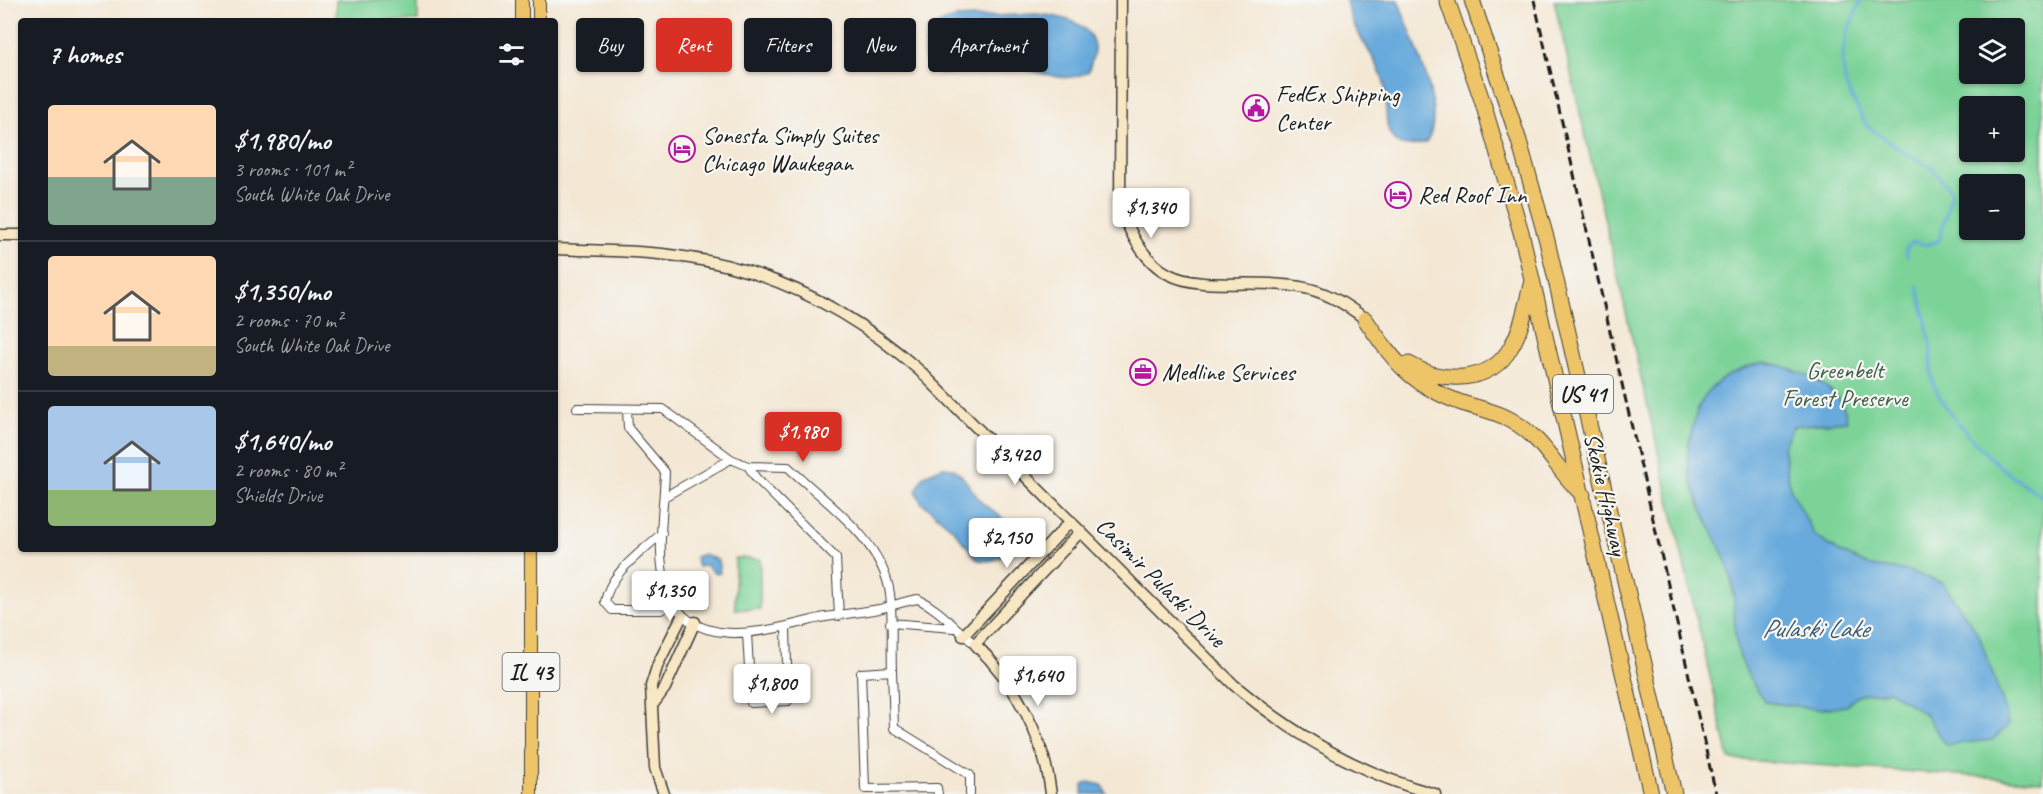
<!DOCTYPE html>
<html lang="en">
<head>
<meta charset="utf-8">
<style>
	:root { --surface:#171b24; --page:#242831; --text:#f1f3f6; --muted:#9ea1a6; --line:#363941; --accent:#d93025 }
	body { margin:0; font-family:Caveat,sans-serif; background:var(--page); color:var(--text); height:100vh; display:flex; flex-direction:column; font-size:22px; white-space:nowrap }
	* { box-sizing:border-box; margin:0 }
	p { font-size:20px; color:var(--muted) }
	.icon { flex:none; width:33px; height:33px; fill:none; stroke:currentColor; stroke-width:2; stroke-linecap:round; stroke-linejoin:round }
	.map { position:relative; flex:1; overflow:hidden }
	.details { position:absolute; left:18px; top:18px; width:540px; height:534px; display:flex; flex-direction:column; background:var(--surface); border-radius:6px; box-shadow:0 2px 4px #0004 }
	.details>* { flex:none }
	.banner { position:absolute; left:576px; top:18px; width:570px; height:54px; display:flex; gap:12px }
	.fabs { position:absolute; left:1959px; top:18px; display:grid; gap:12px }
	.fabs a { display:grid; place-items:center; width:66px; height:66px; border-radius:6px; background:var(--surface); box-shadow:0 2px 4px #0004; font-size:30px }
	.price { position:absolute; translate:-50% -51px; padding:0 14px; border-radius:6px; background:#fff; color:#222; font-size:20px; line-height:39px; filter:drop-shadow(0 2px 3px #0008) }
	.price::after { content:''; position:absolute; left:50%; top:36px; width:18px; height:14px; margin-left:-9px; background:inherit; clip-path:polygon(0 0,100% 0,50% 100%) }
	.price.active { background:var(--accent); color:#fff }
	ul { padding:0; list-style:none }
	li { display:flex; align-items:center; gap:18px; height:150px; padding:0 30px }
	li+li { border-top:2px solid var(--line) }
	li span { display:grid; place-items:center; flex:none; width:168px; height:120px; border-radius:6px; color:#555 }
	li>.icon { margin-inline-start:auto }
	span .icon { width:72px; height:72px; fill:#fffc; stroke-width:1 }
	li b { font-size:26px }
	h2 { display:flex; justify-content:space-between; align-items:center; height:72px; padding:0 30px; font-size:26px }
	.chip { padding:0 21px; border-radius:6px; background:var(--surface); box-shadow:0 2px 4px #0004; font-size:21px; line-height:54px }
	.chip.active { background:var(--accent); color:#fff }
	.map>svg:first-child { display:block }
	.green { fill:#7bd398; stroke:#4c785a; stroke-width:1.5; fill-rule:evenodd }
	.water { fill:#67aadc; stroke:#42637c; stroke-width:1.5 }
	.lines { fill:none; stroke-linecap:round; stroke-linejoin:round }
	.stream { stroke:#67aadc; stroke-width:3 }
	.street-casing { stroke:#3c3b38; stroke-width:10 }
	.secondary-casing { stroke:#3c3b38; stroke-width:13 }
	.primary-casing { stroke:#3c3b38; stroke-width:14 }
	.highway-casing { stroke:#3c3b38; stroke-width:17 }
	.street { stroke:#fff; stroke-width:8 }
	.secondary { stroke:#f8e7c3; stroke-width:10 }
	.primary { stroke:#eec469; stroke-width:12 }
	.highway { stroke:#eec469; stroke-width:15 }
	.rail { stroke:#1c1c1c; stroke-width:3; stroke-dasharray:9 4.5; stroke-linecap:butt }
	.labels { text-anchor:middle; stroke-width:4.5; stroke-linejoin:round; paint-order:stroke }
	.shield { fill:#f6f6f2; stroke:#5d5d5c; stroke-width:1.5 }
	.shield-label { font-size:22px; font-weight:bold; fill:#1c1c1c }
	.poi-label { font-size:24px; fill:#1c1c1c; stroke:#f6f6f2; text-anchor:start }
	.park-label { font-size:24px; fill:#3d5c47; stroke:#f6f6f2 }
	.street-label { font-size:24px; fill:#1c1c1c; stroke:#f6f6f2 }
	.water-label { font-size:26px; font-style:italic; fill:#3e5c72; stroke:#f6f6f2 }
</style>
</head>
<body>
<div class="map">
<svg width="2043" height="794" viewBox="0 0 2043 794">
	<rect width="100%" height="100%" fill="#f6f6f2"/>
	<filter id="ink" filterUnits="userSpaceOnUse"><feTurbulence type="fractalNoise" baseFrequency=".0167" numOctaves="2"/><feDisplacementMap in="SourceGraphic" scale="12" xChannelSelector="R" yChannelSelector="G"/><feConvolveMatrix kernelMatrix="1 2 1 2 8 2 1 2 1" color-interpolation-filters="sRGB"/></filter>
	<filter id="wash" filterUnits="userSpaceOnUse"><feTurbulence type="fractalNoise" baseFrequency=".008" numOctaves="4" result="noise"/><feDisplacementMap in="SourceGraphic" scale="24" xChannelSelector="R" yChannelSelector="G"/><feGaussianBlur stdDeviation="1.35" result="paint"/><feColorMatrix in="noise" values="0 0 0 0 0 0 0 0 0 0 0 0 0 0 0 0 0 1.4 0 .05"/><feComposite in="paint" operator="in"/></filter>
	<g filter="url(#wash)">
		<rect width="100%" height="100%" fill="#f4e8d5"/>
		<path class="green" d="M336,0H418V21H336Z
			M1554,0H2043V781L1729,759ZM1970,28H2014V74H1970ZM1970,106H2014V152H1970ZM1970,184H2014V230H1970Z
			M735,558L760,559V609H735Z"/>
		<path class="water" d="M1346,0H1398C1410,34 1449,112 1426,143C1415,145 1403,149 1395,141C1382,128 1388,104 1385,88C1378,55 1351,33 1346,0Z
			M1036,14C1057,16 1091,20 1094,47C1095,54 1090,64 1089,71C1064,88 1030,66 1003,64C983,63 946,81 930,69C920,61 926,39 928,28L956,18Z
			M1764,362C1794,367 1845,386 1847,421L1793,426L1783,447L1790,488L1815,536L1840,552L1871,566L1909,571L1943,583L1979,635L2006,712L2008,726L1992,740L1946,745L1925,714L1890,691L1857,695L1847,706L1818,709L1765,702C1752,683 1740,665 1736,641C1733,622 1736,601 1732,582C1723,541 1693,505 1688,463C1687,447 1691,433 1695,418C1704,382 1732,371 1764,362Z
			M943,467L953,468L962,476L982,503L997,513L1011,527L1013,542C1005,557 996,563 978,560L953,529L921,502L916,491L924,475Z
			M703,554L718,560L720,573H714L706,565L698,567L695,557Z
			M1088,782L1102,785L1107,794H1082L1083,785Z"/>
		<g class="lines">
			<path class="stream" d="M1861,0L1847,32L1842,59L1846,86L1866,125L1898,148L1932,168L1952,192L1939,241L1925,245L1912,242L1906,249L1907,256
				M1918,286C1922,307 1928,328 1931,350C1932,360 1930,372 1933,382C1943,412 1988,458 2013,477C2025,486 2032,487 2043,498"/>
		</g>
	</g>
	<g filter="url(#ink)">
		<g class="lines">
			<defs>
				<path id="street" d="M577,408L663,409L731,459L748,466L788,467C824,501 883,540 890,594C893,618 891,646 892,671
					M627,410L628,428L665,472C664,509 655,554 667,590C690,655 771,630 820,618C839,614 859,613 879,609C892,606 905,601 918,599C941,610 955,629 975,644
					M748,466L756,478L836,558L839,616
					M664,497L731,459
					M662,533C641,553 610,572 605,602L612,610H661L673,601
					M890,623L953,628
					M747,633L751,703L788,701L786,628
					M938,794L937,788L865,789L861,673L892,671L894,728L970,775V794"/>
				<path id="secondary" d="M1121,0L1120,205C1156,314 1216,273 1300,287C1325,291 1345,303 1365,319
					M0,235H21
					M555,249C597,251 642,250 684,257C774,270 852,311 920,371L1234,685C1294,735 1359,774 1435,794
					M963,636L1071,521
					M654,703L665,688L695,622
					M664,794L655,768L651,686L658,664L682,616
					M1051,794C1045,739 1015,682 975,644L1081,531"/>
				<path id="primary" d="M539,0V21
					M522,21V0
					M531,794V549"/>
				<path id="highway" d="M1447,0L1482,100L1521,232L1651,794
					M1472,0L1519,141L1547,241L1674,794
					M1365,319C1393,360 1410,384 1459,402C1476,408 1494,410 1511,420C1547,441 1554,468 1583,495
					M1409,364C1441,383 1490,385 1511,347C1523,327 1526,303 1532,281"/>
			</defs>
			<use href="#street" class="street-casing"/>
			<use href="#secondary" class="secondary-casing"/>
			<use href="#primary" class="primary-casing"/>
			<use href="#highway" class="highway-casing"/>
			<use href="#street" class="street"/>
			<use href="#secondary" class="secondary"/>
			<use href="#primary" class="primary"/>
			<use href="#highway" class="highway"/>
			<path class="rail" d="M1534,0L1716,794"/>
		</g>
	</g>
	<defs>
		<symbol id="civic-ring" viewBox="-11 -11 22 22"><circle r="9.5" fill="#f6f6f2" stroke="#b5179e" stroke-width="1.5"/><path d="M-.6-6.5H3V-4.5H.6V-3L4-1V1h2V6H-6V1h2V-1L-.6-3ZM-1.2 2.5V6h2.4V2.5Z" fill="#b5179e"/></symbol>
		<symbol id="hotel-ring" viewBox="-11 -11 22 22"><circle r="9.5" fill="#f6f6f2" stroke="#b5179e" stroke-width="1.5"/><path d="M-6-4.5h1.5V1H6V5H4.5V3h-9V5H-6ZM-4 0a1.8 1.8 0 1 1 3.6 0ZM.5 0V-2.5h3Q6-2.5 6 0Z" fill="#b5179e"/></symbol>
		<symbol id="office-ring" viewBox="-11 -11 22 22"><circle r="9.5" fill="#f6f6f2" stroke="#b5179e" stroke-width="1.5"/><path d="M-6-3h4V-5.5h4V-3h4V5H-6ZM-1-4.5V-3h2v-1.5ZM-6 0V1H6V0Z" fill="#b5179e"/></symbol>
	</defs>
	<g fill-rule="evenodd">
		<use href="#civic-ring" x="1241" y="93" width="30" height="30"/>
		<use href="#hotel-ring" x="667" y="134" width="30" height="30"/>
		<use href="#hotel-ring" x="1383" y="180" width="30" height="30"/>
		<use href="#office-ring" x="1128" y="357" width="30" height="30"/>
	</g>
	<g class="labels">
		<g class="shield">
			<rect x="1553" y="375" width="60" height="38" rx="4.5"/>
			<rect x="502.5" y="653" width="57" height="38" rx="4.5"/>
		</g>
		<g class="shield-label">
			<text x="1583" y="402">US 41</text>
			<text x="531" y="680">IL 43</text>
		</g>
		<g class="poi-label">
			<text x="1276" y="102">FedEx Shipping<tspan x="1276" dy="28">Center</tspan></text>
			<text x="702" y="143">Sonesta Simply Suites<tspan x="702" dy="28">Chicago Waukegan</tspan></text>
			<text x="1418" y="203">Red Roof Inn</text>
			<text x="1162" y="380">Medline Services</text>
		</g>
		<g class="park-label">
			<text x="1845" y="378">Greenbelt<tspan x="1845" dy="28">Forest Preserve</tspan></text>
		</g>
		<g class="street-label">
			<text transform="translate(1606 494) rotate(77)" y="8">Skokie Highway</text>
			<text transform="translate(1161 582) rotate(45)" y="8">Casimir Pulaski Drive</text>
		</g>
		<g class="water-label">
			<text x="1815" y="637">Pulaski Lake</text>
		</g>
	</g>
</svg>
<div class="fabs">
<a><svg class="icon" aria-label="layers" viewBox="0 0 24 24"><path d="M12 4l9 5-9 5-9-5zM3 14l9 5 9-5"/></svg></a>
<a>+</a>
<a>−</a>
</div>
<b class="price" style="left:1151px;top:239px">$1,340</b>
<b class="price active" style="left:803px;top:463px">$1,980</b>
<b class="price" style="left:1015px;top:486px">$3,420</b>
<b class="price" style="left:1007px;top:569px">$2,150</b>
<b class="price" style="left:670px;top:622px">$1,350</b>
<b class="price" style="left:1038px;top:707px">$1,640</b>
<b class="price" style="left:772px;top:715px">$1,800</b>
<div class="banner">
<a class="chip">Buy</a>
<a class="chip active">Rent</a>
<a class="chip">Filters</a>
<a class="chip">New</a>
<a class="chip">Apartment</a>
</div>
<section class="details">
<h2>7 homes<svg class="icon" aria-label="filters" viewBox="0 0 24 24"><path d="M4 7h16M4 17h16"/><circle cx="9" cy="7" r="2"/><circle cx="15" cy="17" r="2"/></svg></h2>
<ul>
<li><span style="background:linear-gradient(#ffd9b3 60%,#7fa58c 0)"><svg class="icon" aria-label="home" viewBox="0 0 24 24"><path d="M3 11l9-7 9 7M6 9v11h12V9"/></svg></span><div><b>$1,980/mo</b><p>3 rooms · 101 m²</p><p>South White Oak Drive</p></div></li>
<li><span style="background:linear-gradient(#ffd9b3 75%,#c2b280 0)"><svg class="icon" aria-label="home" viewBox="0 0 24 24"><path d="M3 11l9-7 9 7M6 9v11h12V9"/></svg></span><div><b>$1,350/mo</b><p>2 rooms · 70 m²</p><p>South White Oak Drive</p></div></li>
<li><span style="background:linear-gradient(#a9c7e8 70%,#8fb573 0)"><svg class="icon" aria-label="home" viewBox="0 0 24 24"><path d="M3 11l9-7 9 7M6 9v11h12V9"/></svg></span><div><b>$1,640/mo</b><p>2 rooms · 80 m²</p><p>Shields Drive</p></div></li>
</ul>
</section>
</div>
</body>
</html>
